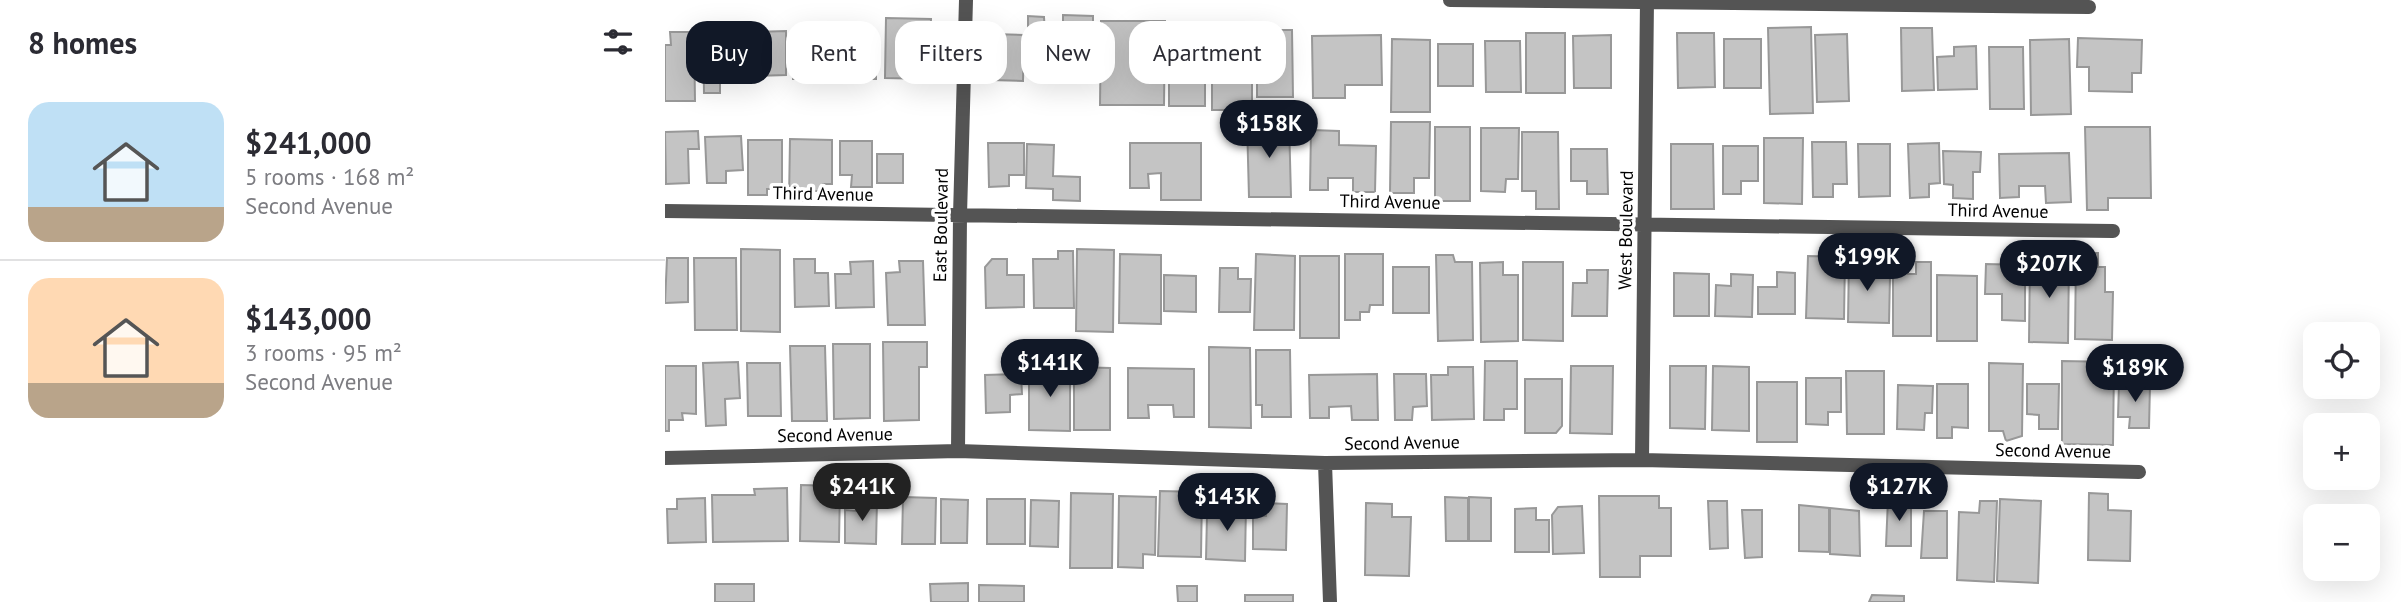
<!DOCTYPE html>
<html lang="en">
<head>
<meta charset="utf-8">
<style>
	:root { --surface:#fff; --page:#f2f2f3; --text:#2b2b33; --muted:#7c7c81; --line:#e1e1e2; --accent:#111827 }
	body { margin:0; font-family:"PT Sans",sans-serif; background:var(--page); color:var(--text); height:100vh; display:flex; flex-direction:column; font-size:26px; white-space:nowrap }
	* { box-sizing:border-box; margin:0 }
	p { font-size:23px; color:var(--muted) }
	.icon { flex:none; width:38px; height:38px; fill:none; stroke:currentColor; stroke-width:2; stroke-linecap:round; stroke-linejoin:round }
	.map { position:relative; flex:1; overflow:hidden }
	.sheet { display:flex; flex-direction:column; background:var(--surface); width:665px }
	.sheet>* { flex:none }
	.hud { position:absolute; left:21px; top:21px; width:665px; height:63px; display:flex; gap:14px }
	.controls { position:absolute; left:1638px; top:322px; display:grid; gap:14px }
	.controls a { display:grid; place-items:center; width:77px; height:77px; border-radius:14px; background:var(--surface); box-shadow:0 7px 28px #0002; font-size:35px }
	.price { position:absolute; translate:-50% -60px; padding:0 16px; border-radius:24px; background:var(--accent); color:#fff; font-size:23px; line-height:46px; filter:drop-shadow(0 2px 4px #0008) }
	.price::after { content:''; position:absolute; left:50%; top:42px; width:21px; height:16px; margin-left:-10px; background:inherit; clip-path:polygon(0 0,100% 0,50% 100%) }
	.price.on { background:#222; color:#fff }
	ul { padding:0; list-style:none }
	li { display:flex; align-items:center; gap:21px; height:175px; padding:0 28px }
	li+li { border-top:2px solid var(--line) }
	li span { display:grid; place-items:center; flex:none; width:196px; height:140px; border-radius:21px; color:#555 }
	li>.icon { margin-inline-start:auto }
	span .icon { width:84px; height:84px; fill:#fffc; stroke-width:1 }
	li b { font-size:30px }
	h2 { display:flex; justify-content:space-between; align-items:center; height:84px; padding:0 28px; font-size:30px }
	.pill { padding:0 24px; border-radius:21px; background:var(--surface); box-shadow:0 7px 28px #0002; font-size:24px; line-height:63px }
	.pill.on { background:var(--accent); color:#fff }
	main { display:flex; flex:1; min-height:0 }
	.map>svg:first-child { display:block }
	.building { fill:#c4c4c4; stroke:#989898; stroke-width:2 }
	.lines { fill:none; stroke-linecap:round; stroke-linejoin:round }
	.minor { stroke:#545454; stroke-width:14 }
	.labels { text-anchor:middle; stroke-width:7; stroke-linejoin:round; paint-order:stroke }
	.street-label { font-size:18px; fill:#000; stroke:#fff }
</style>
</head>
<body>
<main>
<section class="sheet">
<h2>8 homes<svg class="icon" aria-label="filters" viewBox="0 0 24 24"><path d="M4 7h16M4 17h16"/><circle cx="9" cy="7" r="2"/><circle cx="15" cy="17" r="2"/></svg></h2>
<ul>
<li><span style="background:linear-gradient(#bfe0f5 75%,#b9a48a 0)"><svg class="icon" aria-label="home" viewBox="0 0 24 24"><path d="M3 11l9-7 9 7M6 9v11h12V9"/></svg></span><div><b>$241,000</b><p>5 rooms · 168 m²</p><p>Second Avenue</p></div></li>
<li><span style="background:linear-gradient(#ffd9b3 75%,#b9a48a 0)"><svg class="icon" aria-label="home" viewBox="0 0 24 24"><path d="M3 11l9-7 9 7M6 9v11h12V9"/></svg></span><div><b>$143,000</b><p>3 rooms · 95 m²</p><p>Second Avenue</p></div></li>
</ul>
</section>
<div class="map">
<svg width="1736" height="602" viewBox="0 0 1736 602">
	<rect width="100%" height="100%" fill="#fff"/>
	<path class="building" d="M398,15L428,16V81H376V61H363V16L379,17L380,34H398Z
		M221,18L266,19L264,79L220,78Z
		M436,21H500L499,105H435Z
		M38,27H76L77,83L55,81V93H39Z
		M1146,27L1148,113L1105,114L1103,28Z
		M1236,28H1267L1269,90L1237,91Z
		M127,30H170V78L128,79Z
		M548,30H627L628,97H592V73H548Z
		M121,31V75L85,76V32Z
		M5,32H29L30,101H0V45H6Z
		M504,32H540V106H504Z
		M861,33H900V93H861Z
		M1012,33H1049L1050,87L1013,88Z
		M327,34L359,35L358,81L326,80Z
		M1182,34L1184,101L1152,102L1150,35Z
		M716,35L717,85H680V98H648L647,36Z
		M946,35V88H909L908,36Z
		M1413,38L1477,40L1476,73H1467V92L1424,91V67H1412Z
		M192,39H211V79H176L177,45H192Z
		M727,39L765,40V112H726Z
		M1059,39H1096V88H1059Z
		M1404,39L1406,114L1366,115L1365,40Z
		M820,41H855L856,92H821Z
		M773,44H808V86H773Z
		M1311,46L1312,89L1273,90L1272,57L1289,56V47Z
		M1324,47H1358L1359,109H1325Z
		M587,77V110H547V78Z
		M582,122H624L626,197H584Z
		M726,122H765L764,178H749V193H725Z
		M770,127H805V201H770Z
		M1420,127H1485L1486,198H1443V210H1422Z
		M816,128H854L853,179H841L840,192L816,191Z
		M646,130L674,131V145L711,146L710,192H688V178H663V190H645Z
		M33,131L34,149H23L24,183L1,184L0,132Z
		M857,132H893L894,209H871V191H857Z
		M76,136L78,170L61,171V183H42L40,137Z
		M1099,138H1138L1137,204L1099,203Z
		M125,139L167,140V184H158V191H146V201H124Z
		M83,140H117V189H102V195H83Z
		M175,141H207V187H186L187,175H175Z
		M1147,142H1181L1182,184H1168V197H1148Z
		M323,143H359V175H344V186L324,187Z
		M465,143H536V200H496V173L483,174L484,188H465Z
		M1274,143L1275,183L1264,184V197L1245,198L1243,144Z
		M362,144L389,145L388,176L415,177V201L388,200V189L361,188Z
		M1006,144H1048L1049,209H1006Z
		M1193,144H1225V196L1194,197Z
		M1058,146H1093V181H1076V194H1058Z
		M906,149H942L943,194H922V181H906Z
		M1278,151L1316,152L1315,172H1308V199L1288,198V185L1279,184Z
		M1404,153L1406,202L1381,203L1380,186H1354V197L1335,198L1334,154Z
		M212,154H238V183H212Z
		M76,249L115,250V332L76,331Z
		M412,249L449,250L448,332L411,331Z
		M393,251H408L409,308H369L368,259H393Z
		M1411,253H1433V267H1440V292H1448L1447,340L1410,339Z
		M455,254L496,255V324L454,323Z
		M591,254L630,256L629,330H589Z
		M680,254H718V305H705L704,312H695V320H680Z
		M771,255H788L790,262H807L808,340L773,341Z
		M635,256H674V338H635Z
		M1143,256L1180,257L1179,319L1141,318Z
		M1184,256L1208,257V276H1225L1224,323L1183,322Z
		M1228,256H1243V274H1251V262H1266V336H1228Z
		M2,258H23V302L0,303Z
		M29,258H71L72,330H30Z
		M1365,258L1404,259L1403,343L1364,342Z
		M129,259H150V273H163L164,306L130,307Z
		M327,259H342V275H359V307L321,308L320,267Z
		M208,261L209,307L171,308L170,274H186L185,262Z
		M234,261H258L260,325H223L221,273L235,272Z
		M838,262V275H853V341L816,342L815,263Z
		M858,262H898V341L858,340Z
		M1321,264L1360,265V321L1337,320V294H1320Z
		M728,267H764V313H728Z
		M555,268H573V279H586L585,312H554Z
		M922,270H943L942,316H907L908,283H922Z
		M1112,272L1130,273V314H1093V287H1112Z
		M1009,273L1044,274V316H1009Z
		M1066,274L1088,275L1087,317L1050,316L1051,285L1066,286Z
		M499,275L531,276V312L499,311Z
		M1272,275L1312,276V341H1272Z
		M218,342H262V367H254V420L219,421Z
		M168,344H205V418L169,419Z
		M125,346H160L162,421H127Z
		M544,347L585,348L586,428L544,427Z
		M591,350H625L626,417H597V405H591Z
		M820,361H852V409H839V420H819Z
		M1397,361L1449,362L1448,445L1397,444Z
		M73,362L75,398L60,399L61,425L41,426L38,363Z
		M82,363H115L116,416H83Z
		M1324,363L1358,364L1357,436L1341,441L1338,431H1324Z
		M0,366H31V414L17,413L18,420H4V431H0Z
		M906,366H948L947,434L905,433Z
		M1005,366H1041L1040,429L1005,428Z
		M1048,366L1084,367V431L1047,430Z
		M364,367H405V431L364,430Z
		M409,367L445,368V430H409Z
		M783,367H808L809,419L767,420L766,375H783Z
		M463,368L529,369V417H509L508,405H483L484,418H463Z
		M1181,371H1219V434H1182Z
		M356,374L357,394L345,395V412L321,413L320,375Z
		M712,374L713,420H687L686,406L664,407V418H645L644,375Z
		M729,374H761L762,406L748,407L747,420H730Z
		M1141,378H1176V412H1163V425L1141,424Z
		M860,379H897V426L891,433H860Z
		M1092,382H1132V442H1092Z
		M1454,383L1485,384L1484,428H1464L1465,417H1453Z
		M1272,384H1303V428L1287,427V438H1272Z
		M1362,384H1394L1393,429H1374V415L1362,414Z
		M1233,385L1268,386L1267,413H1260L1259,430L1232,429Z
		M136,485L175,486L174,542L135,541Z
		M122,488L123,541L48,542L47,495H90L89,489Z
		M495,491L537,492L536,557L493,556Z
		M406,493L448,494L447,568H405Z
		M1424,493L1443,494V510L1466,511L1465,561L1423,560Z
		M454,496L491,497L490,555L478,554V568L453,567Z
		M934,496H994V508H1006V556H975V577H935Z
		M238,497L271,498L270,544H237Z
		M780,497L803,498V541H781Z
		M804,497L826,498V541H804Z
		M40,498L41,542L3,543L2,509H12V499Z
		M276,499L303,500L302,543H276Z
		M322,499H360V544H322Z
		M1223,499H1246V546H1221Z
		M1335,499L1376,501L1373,583L1332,581Z
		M192,500H212L211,544L180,543V510L192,511Z
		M366,500L394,501L393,547L365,546Z
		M1043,501H1062L1063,548L1045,549Z
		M1315,501H1332L1329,582L1292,580L1294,512L1314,513Z
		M550,503L581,504L580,561L541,559L542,515H549Z
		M602,503L622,504L621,550L588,549V516H601Z
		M701,503L727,504V517H746L744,576L700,575Z
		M1134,505L1164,508V552L1134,551Z
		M917,506L919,553L888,554L887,515L893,507Z
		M871,508V520H884V552H850V509Z
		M1165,508L1194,511L1195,556L1165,554Z
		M1077,510H1097V557L1080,558Z
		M1259,511H1282V558H1256Z
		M303,583V602H266L265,584Z
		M50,584H89V602H50Z
		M314,585L359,586V602H314Z
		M512,586H532V602H513Z
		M580,595H628V602H580Z
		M1207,595L1239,596V602H1204Z"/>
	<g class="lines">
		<path class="minor" d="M785,0L1424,7
			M0,211L1448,231
			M293,451L295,215L301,0
			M0,458L293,451L660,463L977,460L1474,472
			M977,460L982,0
			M660,463L665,602"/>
	</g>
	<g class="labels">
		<g class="street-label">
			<text transform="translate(158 194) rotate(1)" y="6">Third Avenue</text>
			<text transform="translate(725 202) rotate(1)" y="6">Third Avenue</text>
			<text transform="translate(1333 211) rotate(1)" y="6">Third Avenue</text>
			<text transform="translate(276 225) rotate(-89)" y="6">East Boulevard</text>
			<text transform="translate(961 230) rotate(-89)" y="6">West Boulevard</text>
			<text transform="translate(170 435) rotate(-1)" y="6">Second Avenue</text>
			<text transform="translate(737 443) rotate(-1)" y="6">Second Avenue</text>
			<text transform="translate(1388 451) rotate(1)" y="6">Second Avenue</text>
		</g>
	</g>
</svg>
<div class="controls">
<a><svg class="icon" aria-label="locate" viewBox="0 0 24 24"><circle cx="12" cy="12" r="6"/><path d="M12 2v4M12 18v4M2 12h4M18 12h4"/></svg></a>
<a>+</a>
<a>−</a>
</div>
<b class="price" style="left:604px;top:160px">$158K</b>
<b class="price" style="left:1202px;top:293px">$199K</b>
<b class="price" style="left:1384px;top:300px">$207K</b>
<b class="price" style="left:385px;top:399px">$141K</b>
<b class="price" style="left:1470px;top:404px">$189K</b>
<b class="price on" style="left:197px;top:523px">$241K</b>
<b class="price" style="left:1234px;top:523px">$127K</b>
<b class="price" style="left:562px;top:533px">$143K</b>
<div class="hud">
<a class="pill on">Buy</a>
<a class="pill">Rent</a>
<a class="pill">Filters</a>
<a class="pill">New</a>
<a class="pill">Apartment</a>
</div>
</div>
</main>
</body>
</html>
